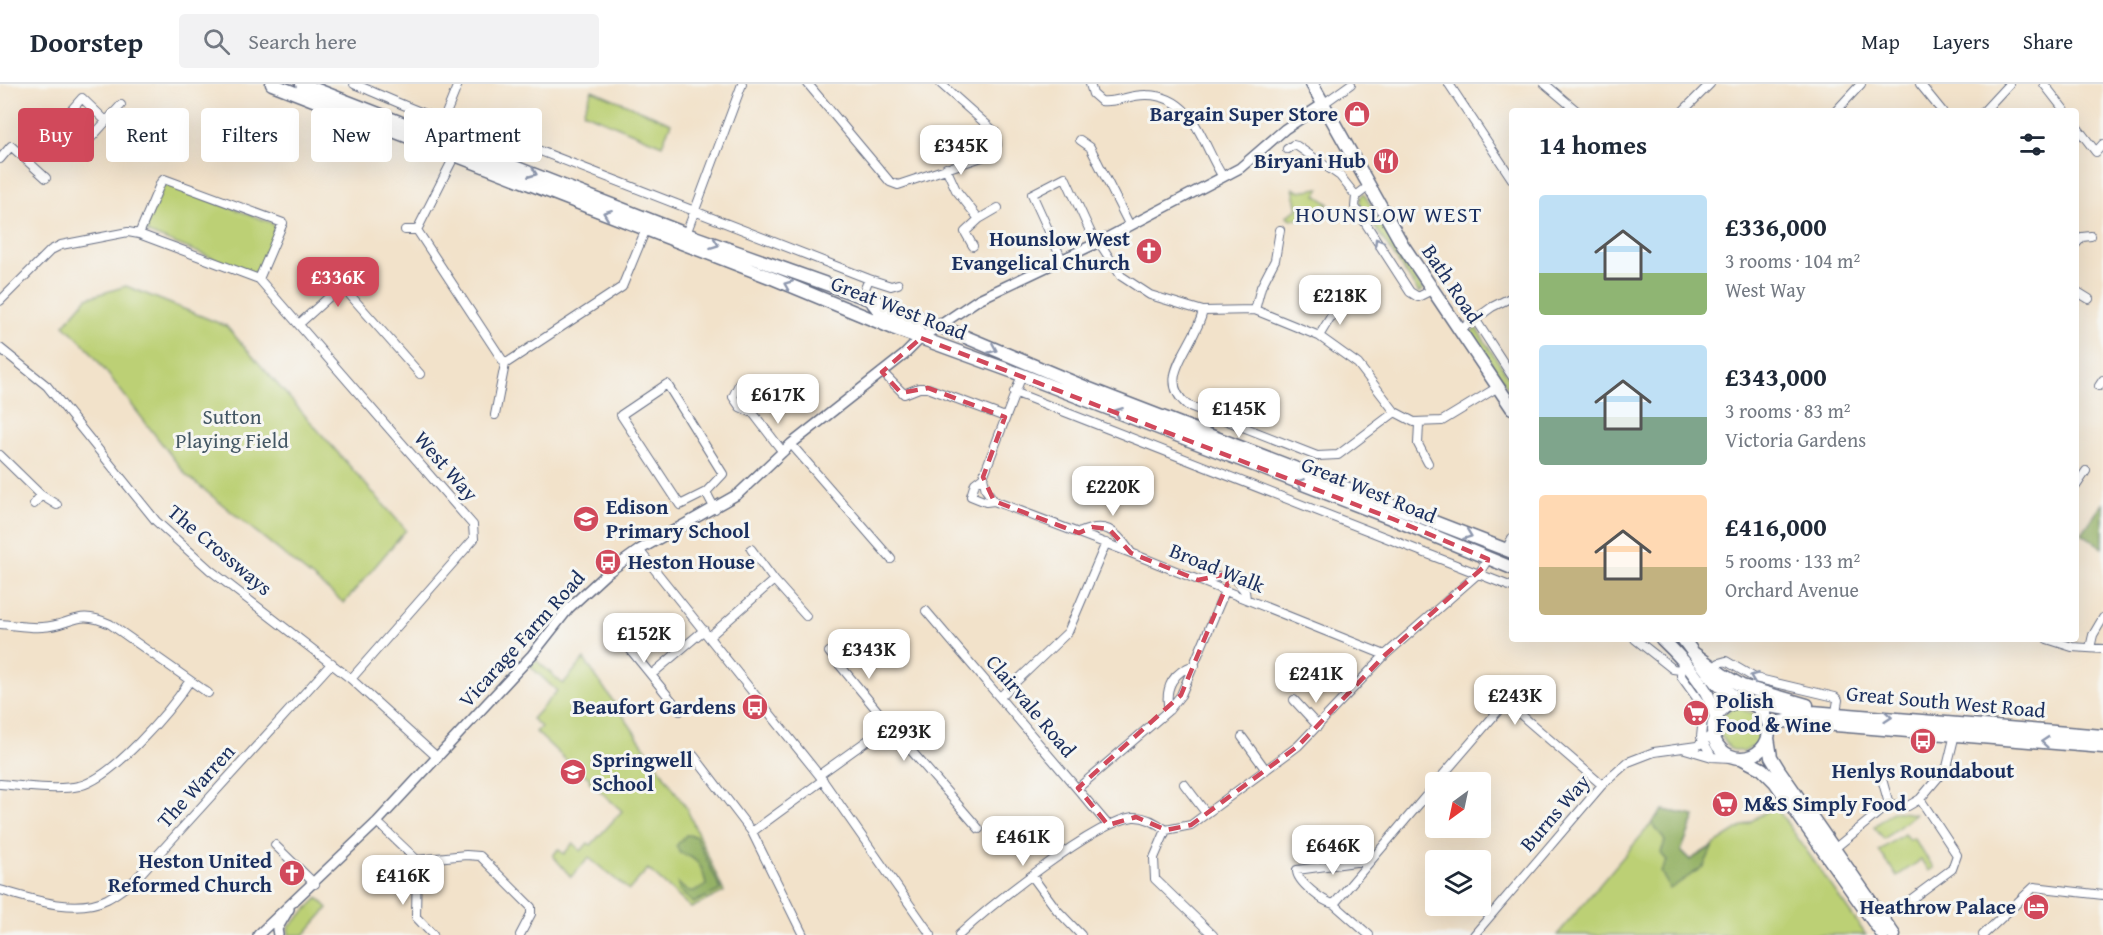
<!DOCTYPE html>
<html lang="en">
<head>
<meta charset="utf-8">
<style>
	:root { --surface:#fff; --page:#f2f2f3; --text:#1f2937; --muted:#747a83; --line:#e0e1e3; --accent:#d1495b }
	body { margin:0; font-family:"Gentium Book Plus",serif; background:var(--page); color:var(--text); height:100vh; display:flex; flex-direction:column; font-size:22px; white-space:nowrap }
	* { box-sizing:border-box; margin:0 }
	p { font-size:20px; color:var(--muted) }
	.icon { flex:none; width:33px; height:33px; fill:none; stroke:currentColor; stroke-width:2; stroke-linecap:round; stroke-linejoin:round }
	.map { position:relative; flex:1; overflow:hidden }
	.panel { position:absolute; left:1509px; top:24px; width:570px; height:534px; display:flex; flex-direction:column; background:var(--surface); border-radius:6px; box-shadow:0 6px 24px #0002 }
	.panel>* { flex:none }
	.top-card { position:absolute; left:18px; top:24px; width:570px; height:54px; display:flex; gap:12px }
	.needle { width:39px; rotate:213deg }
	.tools { position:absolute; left:1425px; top:688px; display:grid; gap:12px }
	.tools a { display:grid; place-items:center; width:66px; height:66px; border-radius:6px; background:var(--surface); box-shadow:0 6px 24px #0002; font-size:30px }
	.price { position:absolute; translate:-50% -51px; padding:0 14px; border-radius:12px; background:#fff; color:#222; font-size:20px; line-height:39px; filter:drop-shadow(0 2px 3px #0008) }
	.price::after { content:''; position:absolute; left:50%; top:36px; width:18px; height:14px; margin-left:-9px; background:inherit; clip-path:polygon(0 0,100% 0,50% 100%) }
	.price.active { background:var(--accent); color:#fff }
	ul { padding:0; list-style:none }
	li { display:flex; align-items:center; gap:18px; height:150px; padding:0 30px }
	li span { display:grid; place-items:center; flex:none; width:168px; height:120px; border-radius:6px; color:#555 }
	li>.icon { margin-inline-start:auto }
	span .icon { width:72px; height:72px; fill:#fffc; stroke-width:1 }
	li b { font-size:26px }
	h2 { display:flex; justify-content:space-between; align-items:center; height:72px; padding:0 30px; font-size:26px }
	.pill { padding:0 21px; border-radius:6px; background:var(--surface); box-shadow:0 6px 24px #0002; font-size:21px; line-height:54px }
	.pill.active { background:var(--accent); color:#fff }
	header { display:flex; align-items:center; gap:36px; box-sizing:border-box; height:84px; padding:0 30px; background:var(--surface); border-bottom:2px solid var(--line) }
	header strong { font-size:28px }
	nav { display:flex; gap:33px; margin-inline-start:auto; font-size:21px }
	.search { width:420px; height:54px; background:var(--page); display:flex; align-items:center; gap:15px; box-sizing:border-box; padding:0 21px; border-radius:6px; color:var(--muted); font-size:22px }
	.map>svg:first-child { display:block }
	.green { fill:#bcd074; stroke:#6c8069; stroke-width:1.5 }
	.forest { fill:#95b266; stroke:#587062; stroke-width:1.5 }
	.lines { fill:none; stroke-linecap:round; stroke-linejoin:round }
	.minor-casing { stroke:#666e84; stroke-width:10 }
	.tertiary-casing { stroke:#666e84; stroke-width:12 }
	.primary-casing { stroke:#666e84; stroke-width:15 }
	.trunk-casing { stroke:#666e84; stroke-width:15 }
	.minor { stroke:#fff; stroke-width:8 }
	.tertiary { stroke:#fff; stroke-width:9 }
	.primary { stroke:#fff; stroke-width:12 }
	.trunk { stroke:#fff; stroke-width:12 }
	.oneway { stroke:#8d97ae }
	.marked { fill:none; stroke:#d1495b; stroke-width:4.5; stroke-dasharray:12 8; stroke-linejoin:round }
	.labels { text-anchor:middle; stroke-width:6; stroke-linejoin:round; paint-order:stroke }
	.poi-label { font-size:21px; font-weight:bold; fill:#1b2f5e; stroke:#f6f6f2; text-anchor:end }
	.street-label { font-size:21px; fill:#1b2f5e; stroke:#f6f6f2 }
	.park-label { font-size:21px; fill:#435764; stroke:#f6f6f2 }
	.neighbourhood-label { font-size:22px; letter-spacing:1.5px; fill:#1b2f5e; stroke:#f6f6f2 }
</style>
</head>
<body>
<header>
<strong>Doorstep</strong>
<div class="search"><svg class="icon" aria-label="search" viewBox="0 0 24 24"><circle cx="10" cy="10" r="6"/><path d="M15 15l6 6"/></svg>Search here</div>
<nav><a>Map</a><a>Layers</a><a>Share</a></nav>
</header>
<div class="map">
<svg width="2103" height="851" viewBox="0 0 2103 851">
	<rect width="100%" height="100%" fill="#f6f6f2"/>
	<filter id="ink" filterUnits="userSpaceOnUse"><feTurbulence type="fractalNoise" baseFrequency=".0167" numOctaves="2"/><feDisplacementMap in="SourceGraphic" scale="12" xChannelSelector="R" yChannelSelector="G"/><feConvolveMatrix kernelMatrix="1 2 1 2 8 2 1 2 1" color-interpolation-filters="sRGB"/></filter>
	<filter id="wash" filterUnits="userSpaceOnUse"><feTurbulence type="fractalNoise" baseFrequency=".008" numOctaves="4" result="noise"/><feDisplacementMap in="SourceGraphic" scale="24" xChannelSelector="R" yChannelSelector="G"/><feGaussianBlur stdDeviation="1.35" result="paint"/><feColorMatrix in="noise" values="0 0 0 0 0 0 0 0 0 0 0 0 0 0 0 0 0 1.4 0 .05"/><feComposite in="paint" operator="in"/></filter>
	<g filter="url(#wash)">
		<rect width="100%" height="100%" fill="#f2e2ca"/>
		<path class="green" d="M592,6L671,39L662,61L583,28Z
			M168,100L272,139L276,146L261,186L251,189L148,149L146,143L164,101Z
			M1293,104L1298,107L1320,104L1316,111L1329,120C1317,126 1298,142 1286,132L1298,125Z
			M1364,110L1421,203L1423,206L1419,209L1360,121V113Z
			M126,202L226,242L406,446L344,519L186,391L87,263L64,241L87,214Z
			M1476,244L1512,298V310L1473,252L1472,247Z
			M584,575L686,723L724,808L691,824L648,785L629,806L589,774L571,793L553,772L558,765L564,770L573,759L581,767L588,759L591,761L622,727L589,697L590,695L582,688L580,689L536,648L541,643L532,635L557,607L530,582L536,576L563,600Z
			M1735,623L1755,630L1762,642L1757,660L1744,668L1730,665L1720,650L1724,629Z
			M1775,722L1866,851H1557L1663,726L1695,732L1681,767L1690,776Z
			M1893,727L1915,730L1884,755L1874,743Z
			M1904,750L1909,756L1913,754L1934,784L1929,787L1921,776L1897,792L1879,767Z
			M318,814L328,824L304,851H289L288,844Z"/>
		<path class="forest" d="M2103,419V464L2082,449Z
			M1663,726L1695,732L1681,767L1690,776L1713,762L1704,782L1670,805L1661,788L1667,777L1661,769L1665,757L1652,738Z
			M686,751L696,752L721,806L693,819L679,806L678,799C687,810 695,809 706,801C703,783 698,774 680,769L676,762Z"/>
	</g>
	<g filter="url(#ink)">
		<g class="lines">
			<defs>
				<path id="minor" d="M354,0C378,9 455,47 476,42L869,195L891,202L898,200
					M808,0L890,98L898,101L988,71L997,61L995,48L941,0
					M1090,0L1093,10L1101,17C1117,19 1131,10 1147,11C1195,12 1202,61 1223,93
					M1449,0L1512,95
					M1545,0L1577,27
					M1920,0L1942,27
					M2044,0L2065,27
					M1323,20L1351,0
					M1683,27L1710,0
					M1836,27L1861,0
					M1984,27L2009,0
					M2076,42L2096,68L2103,60
					M437,52L458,0
					M91,54L121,21
					M1080,56L1090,63L1130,142
					M1287,65L1293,61L1297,62L1340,92L1356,112
					M0,75L11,62L46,94
					M27,76L82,14L106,37
					M946,84L956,106L979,135L965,148L973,162
					M1369,102L1356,112L1355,123L1410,208L1418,213L1432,206
					M979,135L998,124
					M405,146H417L505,280
					M417,146L455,71
					M686,150L742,0
					M1099,158L1121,192L1150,211L1203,227L1255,226L1319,252L1358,280L1395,328L1414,338L1442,337L1498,303
					M2076,160L2082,153L2091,152
					M1062,176L1032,110L1065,93L1096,160
					M259,195L283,139L164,95L161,98L139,150L259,195L473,441L474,455L351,595
					M343,203L420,290
					M2076,207L2089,215
					M861,214L869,195
					M0,217L51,166L61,161L128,148L139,150
					M1255,226L1261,203L1275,176L1280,146
					M1203,227C1195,263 1154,293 1187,321L1317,372L1338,371L1395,328
					M1475,235L1512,292
					M299,240L359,186
					M1460,246L1492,223L1512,213
					M1319,252L1338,221L1349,217
					M0,264L47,302L156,437L210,486L351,595L438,674
					M882,288L904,310L919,304H928L1005,333
					M1022,291L983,393L986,406L994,417L1131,469L1385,571
					M740,298L733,313L740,323L753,329L783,368
					M2099,302L2103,296
					M1014,308L1512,503
					M495,331L505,280L622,203L646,145
					M1419,340L1418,360L1428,379
					M791,360L891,475
					M0,371L41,411L57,421
					M983,393L975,399L971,412L986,418L994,417
					M2076,402L2086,387
					M706,408L723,390L667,300L621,331L680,421L706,408L715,425
					M34,420L41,411
					M1079,449C1105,437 1115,446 1130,467
					M639,466L819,691L931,851
					M1506,466L1512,454
					M774,496L806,532
					M1199,496L1231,491L1245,507L1246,515
					M926,527L1108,741
					M0,540C14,541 29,544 42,543C72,542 76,524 110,540L208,609
					M709,553L774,496L751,465
					M621,554L651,591
					M1635,555L1673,585L1680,586
					M2047,555L2072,563L2103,565
					M2090,564L2093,551L2103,534
					M829,568L889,641
					M1682,575L1681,592L1704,624L1701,653L1712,673
					M1712,587L1719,579L1726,577L1755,594L1835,613L1838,616L1836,628
					M1000,613L1068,548L1106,459
					M1294,616L1318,642
					M1169,626C1164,604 1173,587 1195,581
					M680,627L651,591L704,546
					M1242,653L1266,686
					M1685,665L1712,673L1731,674
					M694,672L752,748
					M819,691L889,641L979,745
					M1436,699L1504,620L1512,623L1602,701
					M0,700C24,702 55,707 79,702C113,694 169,628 189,598
					M1184,700L1206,729
					M1078,704L1169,626L1181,611L1225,507
					M1920,715L1947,683L1955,650
					M1889,720L1908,722L1920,715L1957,771L1952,785L1906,819
					M377,738L417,776L416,833L433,851
					M1166,746L1154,774L1155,795L1213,851
					M275,761L315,800
					M1834,765L1889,720L1882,695
					M417,776L466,771L480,772L531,823V830L520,851
					M1032,792L1057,826L1081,851
					M0,806C32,815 75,831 107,815C117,810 126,802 135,796L332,579
					M1334,820C1323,818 1296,797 1297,786L1370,776
					M803,851L752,748L823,696
					M959,851C990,822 1094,738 1133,733C1146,732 1157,739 1166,746L1191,741L1298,662L1385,571L1480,488L1488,475
					M1369,851L1334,820L1436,700
					M1474,851L1602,701L1628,678L1654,668L1697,662L1714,649
					M1983,851L2034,803L2103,811"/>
				<path id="tertiary" d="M258,851L377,738L532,571L569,524L607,489L639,466L738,410L791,360L904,271L921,254L979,215L1099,158L1240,84L1285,45L1323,20
					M278,851L277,845L289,825"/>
				<path id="primary" d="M1312,0L1402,160L1512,324"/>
				<path id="trunk" d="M272,0L772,194L893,244L1022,291L1393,435L1512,484
					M302,0L686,150L911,230L1087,304L1512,468
					M873,219L881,229L915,242L921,254
					M1662,555C1683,575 1710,604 1716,633
					M1683,555L1716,599L1742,618
					M1695,570L1723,591L1742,602L1807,621
					M1713 646a28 28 0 1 1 56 0a28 28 0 1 1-56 0Z
					M1750,619L1800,627L2103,652
					M1768,645L1780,638L1787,637L2103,663
					M1768,654L1771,673L1779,686L1894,851
					M1743,675L1762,685L1775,698L1883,851"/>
			</defs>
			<use href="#minor" class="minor-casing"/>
			<use href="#tertiary" class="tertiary-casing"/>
			<use href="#primary" class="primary-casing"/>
			<use href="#trunk" class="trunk-casing"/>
			<use href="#minor" class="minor"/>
			<use href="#tertiary" class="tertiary"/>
			<use href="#primary" class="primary"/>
			<use href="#trunk" class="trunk"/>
		</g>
		<defs><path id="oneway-chevron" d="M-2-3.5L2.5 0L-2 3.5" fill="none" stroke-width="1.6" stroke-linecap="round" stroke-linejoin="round" transform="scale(1.5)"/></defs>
		<g class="oneway">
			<use href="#oneway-chevron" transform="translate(533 89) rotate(22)"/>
			<use href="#oneway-chevron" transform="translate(607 130) rotate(-159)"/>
			<use href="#oneway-chevron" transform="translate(1378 158) rotate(-122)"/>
			<use href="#oneway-chevron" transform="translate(715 160) rotate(20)"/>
			<use href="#oneway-chevron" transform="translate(788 201) rotate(-158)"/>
			<use href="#oneway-chevron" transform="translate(993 265) rotate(23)"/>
			<use href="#oneway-chevron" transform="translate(1118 328) rotate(-159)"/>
			<use href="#oneway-chevron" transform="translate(1300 399) rotate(-159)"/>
			<use href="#oneway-chevron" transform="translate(1468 451) rotate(21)"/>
			<use href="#oneway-chevron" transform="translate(1754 593) rotate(-159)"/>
			<use href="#oneway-chevron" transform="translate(1888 633) rotate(5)"/>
			<use href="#oneway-chevron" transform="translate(2045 658) rotate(-175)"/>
		</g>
	</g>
	<path class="marked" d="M921,254L1393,435L1488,475L1487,480L1385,571L1298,662L1191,741L1166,746L1136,733L1108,741L1078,704L1181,611L1232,489L1198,496L1131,469L1109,445L1092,443L1079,449L994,417L983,393L1005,333L928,304L901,309L882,288Z"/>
	<defs>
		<symbol id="shop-disc" viewBox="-11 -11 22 22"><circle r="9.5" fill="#d1495b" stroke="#f6f6f2"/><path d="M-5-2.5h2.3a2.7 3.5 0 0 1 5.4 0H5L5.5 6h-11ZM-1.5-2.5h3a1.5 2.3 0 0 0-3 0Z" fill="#fff"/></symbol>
		<symbol id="restaurant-disc" viewBox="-11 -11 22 22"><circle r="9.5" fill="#d1495b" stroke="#f6f6f2"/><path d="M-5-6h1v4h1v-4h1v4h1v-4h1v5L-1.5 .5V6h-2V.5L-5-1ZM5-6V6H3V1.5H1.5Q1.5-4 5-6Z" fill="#fff"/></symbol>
		<symbol id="church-disc" viewBox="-11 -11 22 22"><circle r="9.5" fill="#d1495b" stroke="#f6f6f2"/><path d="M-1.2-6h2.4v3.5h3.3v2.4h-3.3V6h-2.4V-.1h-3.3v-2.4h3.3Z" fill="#fff"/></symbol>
		<symbol id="school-disc" viewBox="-11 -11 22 22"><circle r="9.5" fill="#d1495b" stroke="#f6f6f2"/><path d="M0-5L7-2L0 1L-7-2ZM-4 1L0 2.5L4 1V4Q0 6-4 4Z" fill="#fff"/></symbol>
		<symbol id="bus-disc" viewBox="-11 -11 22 22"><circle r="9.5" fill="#d1495b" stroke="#f6f6f2"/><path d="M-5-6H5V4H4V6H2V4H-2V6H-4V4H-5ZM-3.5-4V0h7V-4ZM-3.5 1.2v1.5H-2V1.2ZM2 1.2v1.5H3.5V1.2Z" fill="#fff"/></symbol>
		<symbol id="supermarket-disc" viewBox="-11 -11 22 22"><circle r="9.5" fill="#d1495b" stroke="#f6f6f2"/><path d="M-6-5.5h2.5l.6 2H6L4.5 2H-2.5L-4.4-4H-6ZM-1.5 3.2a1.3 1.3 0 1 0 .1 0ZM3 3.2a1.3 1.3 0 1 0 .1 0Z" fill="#fff"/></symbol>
		<symbol id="hotel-disc" viewBox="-11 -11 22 22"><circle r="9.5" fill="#d1495b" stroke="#f6f6f2"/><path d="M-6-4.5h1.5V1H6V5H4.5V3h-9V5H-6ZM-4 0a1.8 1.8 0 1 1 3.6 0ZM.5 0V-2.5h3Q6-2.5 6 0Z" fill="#fff"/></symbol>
	</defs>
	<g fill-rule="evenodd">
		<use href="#shop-disc" x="1342" y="15" width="30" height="30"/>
		<use href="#restaurant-disc" x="1371" y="62" width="30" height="30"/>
		<use href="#church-disc" x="1134" y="152" width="30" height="30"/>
		<use href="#school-disc" x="571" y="420" width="30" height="30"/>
		<use href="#bus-disc" x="593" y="463" width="30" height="30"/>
		<use href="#bus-disc" x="740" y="608" width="30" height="30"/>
		<use href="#supermarket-disc" x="1681" y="614" width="30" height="30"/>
		<use href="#bus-disc" x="1908" y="642" width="30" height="30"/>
		<use href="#school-disc" x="558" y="673" width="30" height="30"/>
		<use href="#supermarket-disc" x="1710" y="705" width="30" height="30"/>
		<use href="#church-disc" x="277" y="774" width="30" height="30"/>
		<use href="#hotel-disc" x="2021" y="808" width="30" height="30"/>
	</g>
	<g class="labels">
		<g class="poi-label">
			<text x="1338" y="37">Bargain Super Store</text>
			<text x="1366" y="84">Biryani Hub</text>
			<text x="1130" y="162">Hounslow West<tspan x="1130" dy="24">Evangelical Church</tspan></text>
			<text x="606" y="430" text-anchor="start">Edison<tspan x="606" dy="24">Primary School</tspan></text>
			<text x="628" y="485" text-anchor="start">Heston House</text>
			<text x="1716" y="624" text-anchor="start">Polish<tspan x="1716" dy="24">Food &amp; Wine</tspan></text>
			<text x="736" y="630">Beaufort Gardens</text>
			<text x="592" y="683" text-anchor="start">Springwell<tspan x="592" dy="24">School</tspan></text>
			<text x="1923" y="694" text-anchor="middle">Henlys Roundabout</text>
			<text x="1744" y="727" text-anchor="start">M&amp;S Simply Food</text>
			<text x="272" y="784">Heston United<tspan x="272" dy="24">Reformed Church</tspan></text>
			<text x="2016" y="830">Heathrow Palace</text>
		</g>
		<g class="street-label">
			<text transform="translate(1452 200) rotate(56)" y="7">Bath Road</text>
			<text transform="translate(899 224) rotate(21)" y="7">Great West Road</text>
			<text transform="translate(446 382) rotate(49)" y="7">West Way</text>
			<text transform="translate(1369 406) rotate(22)" y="7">Great West Road</text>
			<text transform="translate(220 466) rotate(40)" y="7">The Crossways</text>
			<text transform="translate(1217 484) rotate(22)" y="7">Broad Walk</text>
			<text transform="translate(522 555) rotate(-48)" y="7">Vicarage Farm Road</text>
			<text transform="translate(1946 618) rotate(5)" y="7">Great South West Road</text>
			<text transform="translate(1031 622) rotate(50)" y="7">Clairvale Road</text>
			<text transform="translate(196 702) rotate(-48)" y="7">The Warren</text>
			<text transform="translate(1555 729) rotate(-49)" y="7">Burns Way</text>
		</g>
		<g class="park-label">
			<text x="232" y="340">Sutton<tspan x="232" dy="24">Playing Field</tspan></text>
		</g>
		<g class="neighbourhood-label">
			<text x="1389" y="138">HOUNSLOW WEST</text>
		</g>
	</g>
</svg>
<div class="tools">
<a><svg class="needle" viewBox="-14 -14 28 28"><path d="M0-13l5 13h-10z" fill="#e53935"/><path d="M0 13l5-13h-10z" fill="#747a83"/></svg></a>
<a><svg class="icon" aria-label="layers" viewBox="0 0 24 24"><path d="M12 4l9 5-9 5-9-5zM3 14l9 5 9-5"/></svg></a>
</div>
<b class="price" style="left:961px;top:92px">£345K</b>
<b class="price active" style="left:338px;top:224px">£336K</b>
<b class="price" style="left:1340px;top:242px">£218K</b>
<b class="price" style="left:778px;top:341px">£617K</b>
<b class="price" style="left:1239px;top:355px">£145K</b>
<b class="price" style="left:1113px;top:433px">£220K</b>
<b class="price" style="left:644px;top:580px">£152K</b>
<b class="price" style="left:869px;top:596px">£343K</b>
<b class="price" style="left:1316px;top:620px">£241K</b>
<b class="price" style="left:1515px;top:642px">£243K</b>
<b class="price" style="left:904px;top:678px">£293K</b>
<b class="price" style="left:1023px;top:783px">£461K</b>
<b class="price" style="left:1333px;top:792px">£646K</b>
<b class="price" style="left:403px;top:822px">£416K</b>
<div class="top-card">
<a class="pill active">Buy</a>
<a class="pill">Rent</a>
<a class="pill">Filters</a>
<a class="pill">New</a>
<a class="pill">Apartment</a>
</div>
<section class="panel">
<h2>14 homes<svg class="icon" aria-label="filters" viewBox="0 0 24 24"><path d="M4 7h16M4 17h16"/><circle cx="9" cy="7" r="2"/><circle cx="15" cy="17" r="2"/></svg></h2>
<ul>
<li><span style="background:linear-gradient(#bfe0f5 65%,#8fb573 0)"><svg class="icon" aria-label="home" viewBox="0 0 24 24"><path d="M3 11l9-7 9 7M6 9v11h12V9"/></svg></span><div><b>£336,000</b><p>3 rooms · 104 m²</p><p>West Way</p></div></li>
<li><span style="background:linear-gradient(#bfe0f5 60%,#7fa58c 0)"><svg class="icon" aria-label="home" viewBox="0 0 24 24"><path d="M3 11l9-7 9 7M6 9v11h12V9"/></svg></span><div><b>£343,000</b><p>3 rooms · 83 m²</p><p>Victoria Gardens</p></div></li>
<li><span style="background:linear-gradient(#ffd9b3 60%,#c2b280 0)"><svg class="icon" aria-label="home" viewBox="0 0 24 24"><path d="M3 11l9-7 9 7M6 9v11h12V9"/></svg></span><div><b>£416,000</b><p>5 rooms · 133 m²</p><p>Orchard Avenue</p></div></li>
</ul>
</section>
</div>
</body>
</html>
